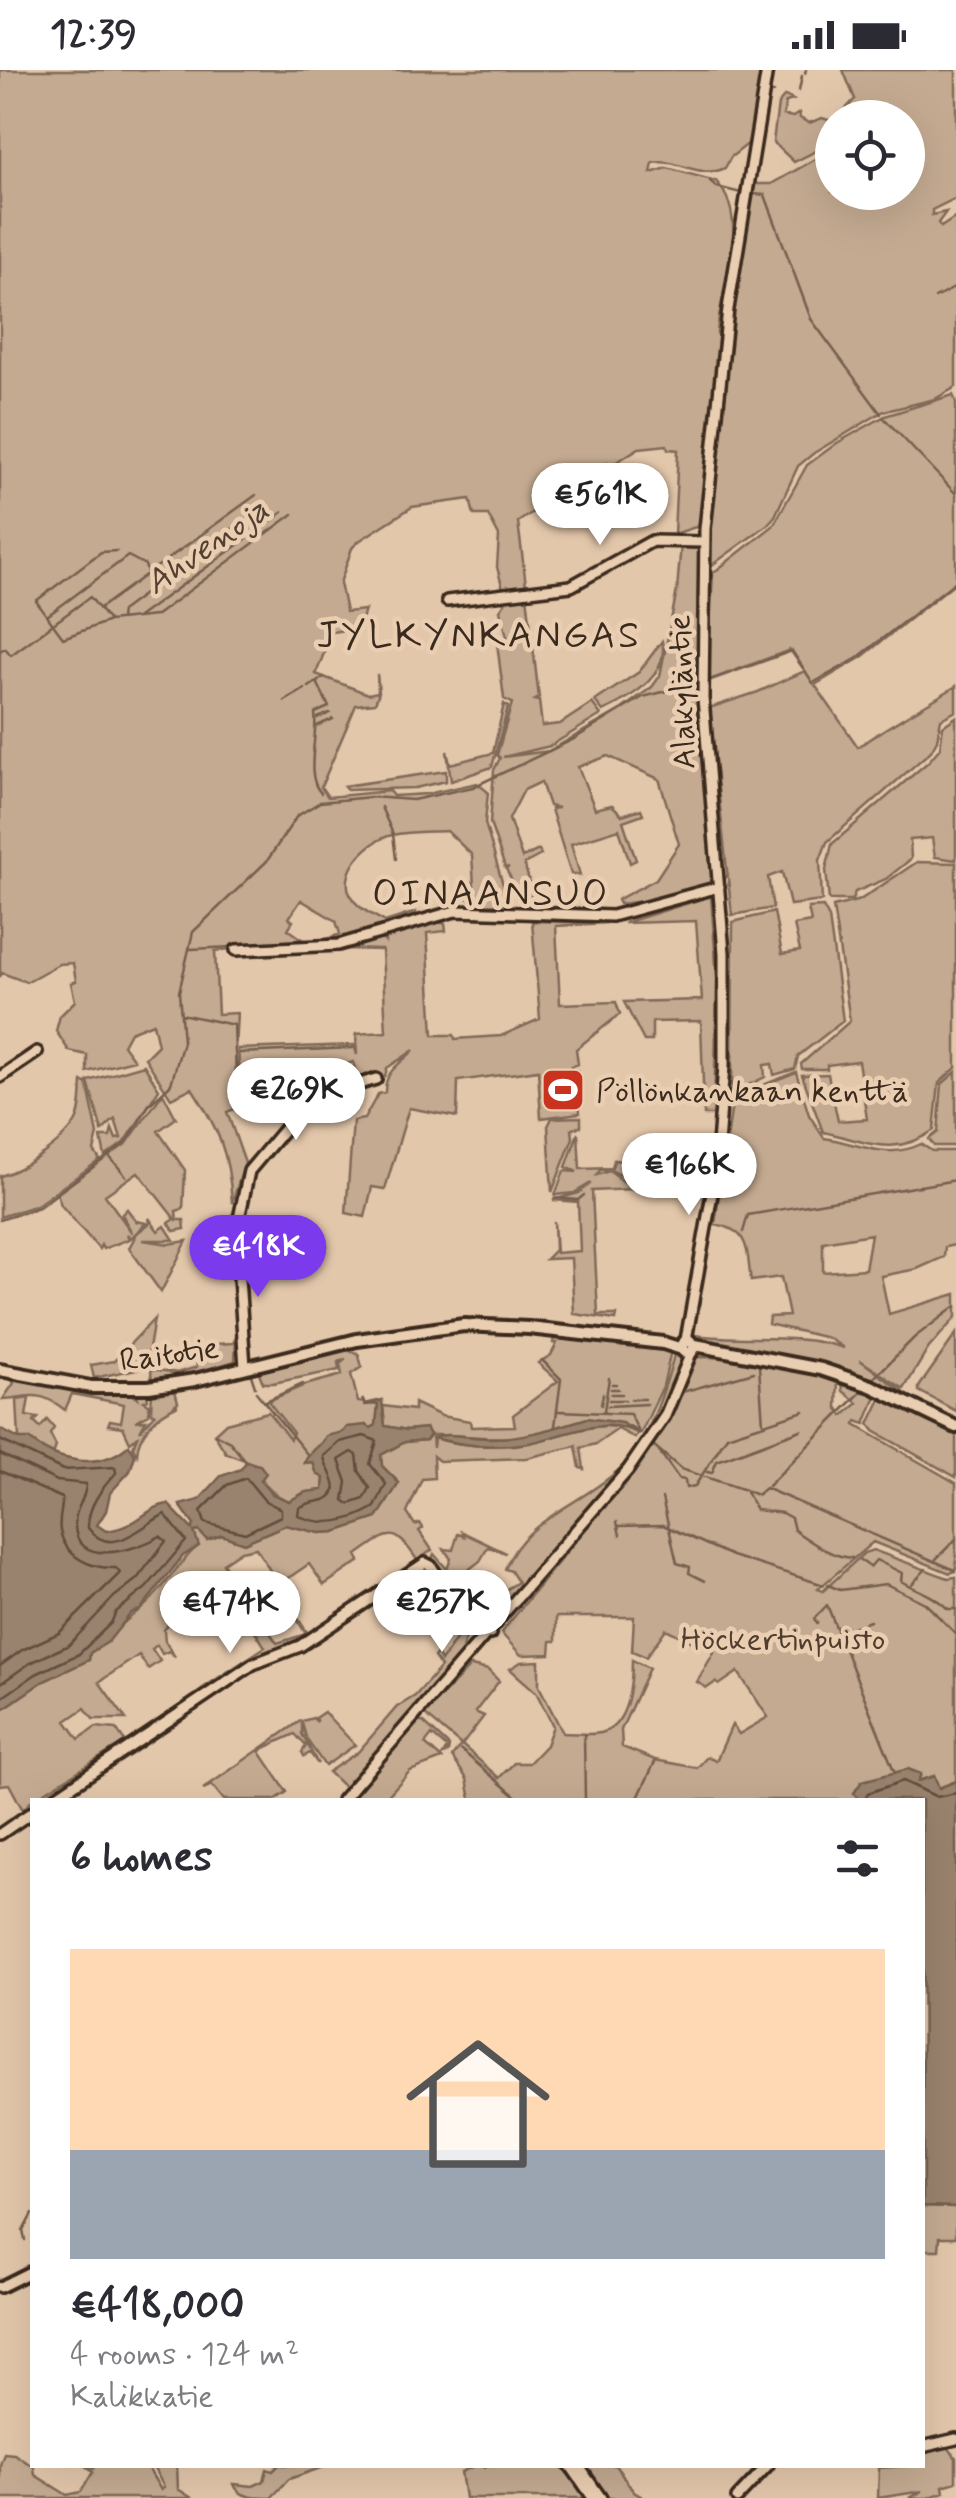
<!DOCTYPE html>
<html lang="en">
<head>
<meta charset="utf-8">
<style>
	:root { --surface:#fff; --page:#f7f7f7; --text:#2b2b33; --muted:#7c7c81; --accent:#7c3aed }
	body { margin:0; font-family:Mynerve,sans-serif; background:var(--page); color:var(--text); height:100vh; display:flex; flex-direction:column; font-size:38px; white-space:nowrap }
	* { box-sizing:border-box; margin:0 }
	p { font-size:32px; color:var(--muted) }
	.icon { flex:none; width:55px; height:55px; fill:none; stroke:currentColor; stroke-width:2; stroke-linecap:round; stroke-linejoin:round }
	.map { position:relative; flex:1; overflow:hidden }
	.side { position:absolute; left:30px; top:1728px; width:895px; height:670px; display:flex; flex-direction:column; background:var(--surface); border-radius:0px; box-shadow:0 10px 40px #0002 }
	.side>* { flex:none }
	.buttons { position:absolute; left:815px; top:30px; display:grid; gap:20px }
	.buttons a { display:grid; place-items:center; width:110px; height:110px; border-radius:50%; background:var(--surface); box-shadow:0 10px 40px #0002; font-size:50px }
	.price { position:absolute; translate:-50% -85px; padding:0 22px; border-radius:35px; background:#fff; color:#222; font-size:32px; line-height:65px; filter:drop-shadow(0 2px 5px #0008) }
	.price::after { content:''; position:absolute; left:50%; top:60px; width:30px; height:22px; margin-left:-15px; background:inherit; clip-path:polygon(0 0,100% 0,50% 100%) }
	.price.active { background:var(--accent); color:#fff }
	ul { padding:0; list-style:none }
	li { display:grid; align-content:center; gap:20px; height:530px; padding:0 40px }
	li span { display:grid; place-items:center; height:310px; border-radius:0px; color:#555 }
	li>.icon { margin-inline-start:auto }
	span .icon { width:180px; height:180px; fill:#fffc; stroke-width:1 }
	li b { font-size:42px }
	h2 { display:flex; justify-content:space-between; align-items:center; height:120px; padding:0 40px; font-size:42px }
	.status { display:flex; justify-content:space-between; align-items:center; height:70px; padding:0 50px; background:var(--surface); direction:ltr }
	.status svg { height:28px; fill:currentColor }
	.map>svg:first-child { display:block }
	.green { fill:#c4aa91; stroke:#806a58; stroke-width:2.5; fill-rule:evenodd }
	.water { fill:#9a836e; stroke:#745f4e; stroke-width:2.5 }
	.lines { fill:none; stroke-linecap:round; stroke-linejoin:round }
	.shore { stroke:#614e3e; stroke-width:2.5 }
	.stream { stroke:#745f4e; stroke-width:2.5 }
	.secondary-casing { stroke:#3b2a1e; stroke-width:16 }
	.primary-casing { stroke:#3b2a1e; stroke-width:18 }
	.secondary { stroke:#eaceb1; stroke-width:9 }
	.primary { stroke:#eaceb1; stroke-width:10 }
	.labels { text-anchor:middle; stroke-width:9; stroke-linejoin:round; paint-order:stroke }
	.street-label { font-size:32px; fill:#3b2a1e; stroke:#eaceb1 }
	.poi-label { font-size:32px; fill:#3b2a1e; stroke:#eaceb1; text-anchor:start }
	.park-label { font-size:32px; fill:#503d2f; stroke:#eaceb1 }
	.water-label { font-size:35px; font-style:italic; fill:#534032; stroke:#eaceb1 }
	.quarter-label { font-size:38px; letter-spacing:2.5px; fill:#3b2a1e; stroke:#eaceb1 }
</style>
</head>
<body>
<div class="status"><b>12:39</b><svg viewBox="0 0 49 12"><path d="M0 12V9h3v3zM5 12V6h3v6zM10 12V3h3v9zM15 12V0h3v12zM26 1h20v11H26zM47 4h2v5h-2z"/></svg></div>
<div class="map">
<svg width="956" height="2428" viewBox="0 0 956 2428">
	<rect width="100%" height="100%" fill="#e3c7ab"/>
	<filter id="ink" filterUnits="userSpaceOnUse"><feTurbulence type="fractalNoise" baseFrequency=".01" numOctaves="2"/><feDisplacementMap in="SourceGraphic" scale="20" xChannelSelector="R" yChannelSelector="G"/><feConvolveMatrix kernelMatrix="1 2 1 2 8 2 1 2 1" color-interpolation-filters="sRGB"/></filter>
	<g filter="url(#ink)">
		<path class="green" d="M0,0H762L749,73L731,87L725,98C700,110 679,88 653,93L651,103L667,98L716,111C752,151 721,214 717,263L722,261L702,455L674,464L678,380L668,379L667,375L639,378L610,396L607,392L518,452L526,515L503,519L497,497L499,466L488,445H474L470,429L412,437L359,471L352,478L340,513L346,542L365,540L359,558L332,562L316,604L368,624L378,622L377,604L379,622L375,633L356,635L321,717L328,727L389,721L393,726L427,724L477,713L488,722L485,753L505,822L502,834L477,835L466,827L474,816L472,785L447,761C430,762 410,761 392,765C365,771 330,810 358,835C365,842 377,847 385,852L416,842V847L346,868L325,870L340,864L336,851L301,830L289,848L293,851L288,859L302,869L215,881L218,944L237,943L235,979L242,1036L227,1042L245,1093L232,1133C229,1083 219,1060 192,1018L171,1028L145,988L158,975L153,953L130,962L123,975L134,990L87,1002V985L69,981L56,961L60,946L75,931L71,913L76,911L73,893L59,894L26,912L2,903L0,907Z
			M843,0H956V128L932,140V145L946,142L938,153L941,157L956,147V317L935,329L882,342L814,383L798,396L775,446L767,455L708,498L718,333L750,114H771L832,80V122H908V48L838,47L855,29Z
			M785,26L793,30L786,32L783,45L793,47L799,43L800,48L809,53L822,48L832,51V73L794,92L773,72L778,34Z
			M953,325L956,332V512L862,587L815,615L858,677C890,654 923,637 956,616V641L941,649L937,670L931,681L827,772L820,790L822,831L790,835L782,802L768,807L773,838L732,845L709,638L758,622L805,601L790,580L707,611L713,503L773,456L807,395L837,373L885,346Z
			M681,474L697,475L701,483L697,588L713,812L653,830L619,834L617,830L656,809L679,774L659,709L608,686L578,697L595,739L612,735L622,745L641,739L643,744L623,751L636,790L630,793L619,759L571,774L580,805L571,804L551,739L558,738L549,736L541,712L524,720L509,749L522,788L539,780L541,785L524,794L531,816L528,824L542,837H560L559,841L539,840L521,828L506,799L509,797L505,798L490,753L494,700L500,688L497,685L512,633L504,629L497,573L508,570L500,540L505,533L500,530L527,525L539,628L535,630L539,631L542,656L560,654L592,633L601,645L550,676L503,687L549,681L622,639L652,617L660,606L677,520Z
			M662,571C670,605 631,628 603,641L595,631L639,602Z
			M504,634L508,637L492,697L451,711L447,681L450,694L493,683Z
			M956,647V790L935,787L932,768L910,770L911,789L886,809L855,822L852,830H829L826,800L832,774L928,692L940,678L943,656Z
			M446,701V711L415,718L347,720L344,716Z
			M917,792L956,793V998L939,1013L934,1060C893,1089 867,1071 823,1062L802,1005L828,1004L838,1051L867,1049L858,991L827,995V999H802L801,994L850,951L833,837L860,830Z
			M711,826L717,909L714,1045H704L701,951L652,952V971H644L624,932L702,930L696,851L624,853Z
			M823,837L829,848L843,951L798,986L795,999L774,1005L772,994L764,995L765,1007L732,1023L733,852L774,842L782,884L800,881L794,855L811,852L808,838Z
			M437,851L445,854L446,861L427,863L433,965H454L455,969L501,966L540,949L532,851L607,853L556,856L560,934L616,932L620,944L576,979L578,994L571,996L572,1001H577L580,1043L541,1048L538,1000L458,1011L457,1047L409,1038L385,1119L372,1117L365,1147L346,1143L353,1051L364,1049L378,1024L385,1022C385,999 401,994 414,980L387,998L385,1006L377,1008L373,1003L374,1006L365,1011L363,1006L358,1007L353,992L305,1008L285,1021L279,1011L242,1027L238,979L354,975L357,985L356,964L386,962L382,880L344,879L381,868L385,872V867Z
			M144,995L159,1019L126,1071L105,1087L101,1067H110L112,1059L116,1069L121,1068L115,1049L102,1061L88,1011Z
			M796,1002L809,1045L824,1068C859,1073 887,1091 921,1074L932,1081H956L955,1175L945,1177L944,1187L917,1199L881,1206L889,1244L956,1224V1247L928,1279L904,1319L860,1290L906,1324L902,1325L872,1313L698,1275L695,1265C745,1272 796,1262 844,1278L828,1268L768,1254L769,1247L789,1246L781,1207L751,1211C746,1179 751,1161 715,1154L733,1027ZM871,1164L865,1199L823,1202V1172Z
			M956,1002V1076H934L929,1069L938,1062L942,1014Z
			M82,1012L87,1013L98,1064L94,1081L100,1090L37,1135L0,1147V1106C23,1100 64,1072 76,1051C82,1040 81,1024 82,1012Z
			M163,1023L176,1048L158,1061L185,1100L183,1139L176,1141L177,1150H184L185,1159L174,1161L169,1153L175,1149L138,1102L105,1125L132,1163L122,1144L127,1139L136,1151L146,1153L131,1168L127,1164L129,1169L103,1179L101,1175L99,1179L61,1135L57,1123L127,1073Z
			M581,1047V1056L572,1059L573,1068L552,1122L548,1056L552,1048Z
			M578,1063L580,1099L612,1098L614,1090L646,1095L637,1115L611,1100H600L597,1105L609,1101L634,1119L592,1121L598,1245H617L616,1250L574,1244L571,1188L546,1189L555,1180L554,1151L556,1183L580,1181L578,1132L553,1130L579,1123L591,1113L574,1123L555,1125L564,1101L577,1102L566,1097Z
			M149,1148L158,1161L165,1156L174,1170H143L169,1174L187,1171L161,1222L129,1178L137,1163L150,1153Z
			M154,1249L146,1297L94,1308L91,1295L114,1291Z
			M555,1263L559,1269L672,1276L663,1316L641,1363C598,1335 561,1362 516,1367C487,1370 459,1364 432,1365L433,1378L434,1368C466,1377 495,1378 527,1373C566,1367 598,1345 638,1363L635,1368L618,1359L596,1374L581,1378L584,1399L580,1398L576,1376L527,1388L439,1391L433,1386L434,1408L422,1409L407,1443L415,1455L420,1453L423,1458L419,1461L432,1480L392,1509L417,1490C393,1454 389,1463 357,1485L360,1491L324,1515L309,1494L284,1511L287,1518L284,1523L256,1478L241,1481L223,1493L234,1510H228L231,1515L235,1512L249,1531L275,1514L284,1531L279,1524L255,1541L277,1573L306,1564L288,1534L309,1565L298,1573L308,1569L274,1583L271,1579L254,1587L272,1583L250,1587L204,1619L203,1618L265,1577L224,1511L196,1521L164,1560L165,1571L175,1587L169,1581L162,1584L157,1575L152,1579L160,1591L148,1599L139,1585L99,1612L126,1649H93L85,1638L66,1651L79,1669L96,1657L116,1659L125,1672L32,1730L23,1740L9,1714L0,1715V1641L42,1612L89,1590L90,1583C108,1568 123,1552 141,1539C164,1521 176,1494 198,1476L194,1462L199,1461L207,1470L222,1465L244,1473L285,1455L320,1463L335,1462L377,1448L399,1413L382,1396L381,1385L405,1372L426,1370L430,1365L426,1358L407,1360L385,1356L383,1336L414,1340V1333L441,1346L470,1351L471,1357L515,1356L513,1345L558,1311L538,1293L551,1285L557,1273H553Z
			M956,1264V1341L919,1321V1317Z
			M236,1267L235,1291L192,1304L238,1291L234,1296L152,1314L151,1299L191,1305L177,1303L197,1297L196,1284L209,1282L216,1274L233,1273Z
			M676,1277L683,1286C671,1372 553,1482 495,1547L479,1549L476,1543L489,1546L496,1540L490,1531L499,1512L505,1520L518,1512L511,1501L505,1499C524,1450 577,1436 615,1403C648,1375 666,1318 676,1277Z
			M341,1279L358,1283L362,1297L351,1304L358,1332L378,1335L376,1355L371,1358L366,1355C347,1360 312,1371 304,1393L313,1392L317,1404L324,1408L323,1420L303,1423L290,1431C269,1424 263,1413 255,1394L226,1383L214,1364L226,1353L268,1342L290,1369L293,1363L268,1331L305,1315L342,1305L340,1294L346,1289L338,1292L339,1300L273,1313H263L258,1300Z
			M697,1287L744,1288L838,1309L837,1337L843,1346L858,1333L843,1321L842,1311L877,1324L865,1354L857,1351L855,1355L956,1413V1501L950,1503L873,1472L818,1519L823,1521L864,1483L873,1480L948,1508L956,1507V1711L939,1718L934,1706L918,1711L920,1705L907,1699L868,1713L859,1730H561L537,1727L534,1730H471L467,1709L452,1687L461,1675L424,1644L471,1596L488,1600L499,1611L475,1642L484,1646L462,1675L499,1708L514,1693H529L546,1675L553,1656L536,1622L510,1599L521,1592L539,1591V1616L563,1663C576,1663 593,1666 604,1662C629,1653 632,1612 632,1590L649,1598L621,1660L622,1677L655,1690L697,1698L707,1687L716,1691L732,1655L739,1664L768,1647L738,1602L719,1615L716,1612L707,1618L697,1612L714,1582L666,1559L646,1587L632,1581L634,1547H556V1571H551L550,1584L521,1585L501,1563L646,1384L683,1322Z
			M0,1303L126,1322L138,1328L136,1323L146,1320L148,1329L144,1331L149,1334V1344L136,1351L146,1350L140,1361L155,1344L151,1342L152,1320L174,1317L178,1332L173,1336L178,1335C156,1345 138,1363 137,1384L133,1377L137,1367L130,1372L123,1357L108,1355L110,1350L121,1352L124,1334L72,1324L65,1340C38,1319 32,1327 3,1329L14,1313L10,1308L0,1309Z
			M29,1328L26,1346L38,1348L34,1352L40,1358L47,1350L54,1358L50,1364L56,1376L53,1385L19,1369L17,1330Z
			M889,1328L956,1363V1407L874,1361L869,1354L881,1329Z
			M462,1462L506,1483L488,1477L480,1491L454,1511L469,1530L485,1520L488,1525L492,1520L493,1522L481,1534L469,1537L449,1519L431,1491L434,1484L447,1499L451,1489L444,1479L453,1480L458,1464L464,1466Z
			M455,1549L466,1567L458,1591L347,1720L328,1702L358,1682L397,1637L415,1626L441,1597L434,1587L437,1583L441,1591L456,1569L443,1558Z
			M324,1642L355,1675L325,1696L307,1670L302,1653V1664L318,1694L310,1683L304,1686L302,1682L306,1676L295,1664L264,1678L260,1682L287,1722L275,1730H224L212,1715L203,1719L299,1652L313,1648L317,1652L315,1648Z
			M414,1652H423L449,1676L448,1682L443,1685L447,1678L432,1665L425,1674L442,1689L410,1701L384,1730H357L351,1724Z
			M922,2136L956,2137V2167H940L939,2180H923Z
			M948,2377L956,2388V2412L943,2416L944,2422L928,2428H909L923,2421L878,2428L879,2398L922,2395L923,2383Z
			M4,2383L14,2384L34,2397L35,2405L67,2425L81,2422L93,2402L84,2395L95,2399L91,2395H146L161,2420L164,2417L152,2395H177L178,2419L192,2428H0V2395Z
			M279,2395H329L289,2409L271,2428C256,2428 239,2428 234,2414L253,2416L264,2411L267,2399L273,2401Z
			M477,2395H560L589,2428H465L461,2402Z
			M581,2395H615L634,2422L644,2428H603Z"/>
		<path class="water" d="M362,1329L365,1334L382,1330L385,1356L407,1360L426,1358L430,1365L426,1370L405,1372L381,1385L382,1396L399,1413L377,1448L335,1462L320,1463L285,1455L244,1473L222,1465L207,1470L199,1461L194,1462L199,1476L183,1486L140,1540L131,1543L108,1572L90,1583L89,1590L42,1612L0,1641V1359L19,1369H29C56,1391 99,1402 129,1375L135,1385L130,1401L110,1423L106,1441L97,1455L106,1461C139,1457 146,1437 168,1434L192,1459L194,1455L180,1435L199,1430L221,1406L241,1399L246,1392L260,1395L266,1403L260,1411L272,1424L289,1431L306,1422L323,1420L324,1408L317,1404L313,1392L304,1393C309,1381 320,1378 326,1366L343,1362L347,1357L366,1355L371,1358L376,1355L378,1334L365,1335Z
			M587,1348L622,1353L640,1364C602,1344 566,1366 529,1373C496,1378 466,1377 434,1368C445,1361 471,1368 486,1368C522,1369 554,1358 587,1348Z
			M908,1699L921,1704L918,1711L934,1706L939,1718L956,1711V2137L923,2136L922,1730H859L854,1723L862,1711Z"/>
		<g class="lines">
			<path class="shore" d="M364,1366L377,1371L370,1394L386,1414L375,1437C353,1451 322,1458 298,1445L299,1438C308,1432 314,1433 324,1430C348,1423 324,1398 324,1386L340,1372Z
				M0,1370L63,1400L115,1397L116,1403C102,1418 87,1437 88,1458C112,1490 142,1455 165,1444L186,1471L146,1518L116,1542L111,1553L79,1584L36,1604L0,1629
				M352,1382L357,1385L359,1401L370,1418L364,1429L349,1434L344,1430L347,1412L339,1390Z
				M0,1384L57,1411L86,1414C86,1428 75,1438 75,1452C73,1500 137,1480 160,1466L166,1471L137,1509L114,1527L69,1575L30,1593L0,1614
				M0,1401L62,1428C63,1438 58,1449 60,1460C65,1488 92,1499 116,1498L120,1503L59,1563L22,1580L0,1596
				M246,1408L265,1431L281,1439V1446L245,1463L205,1453L201,1441L227,1415Z
				M865,1730L868,1723L903,1711L937,1727L956,1723"/>
			<path class="stream" d="M773,0L769,21L773,23
				M805,3L806,0
				M799,21L802,6
				M710,111L717,117L741,123
				M752,124L765,125L811,249L881,344
				M737,148L740,124
				M935,228L956,217
				M884,348L956,424
				M100,538L256,425
				M47,546L128,486L145,495L147,502
				M138,547L283,442
				M120,549L121,541L266,434
				M109,551L63,568L36,531L101,482L117,481
				M0,581L5,578L11,585L90,527L109,551L155,546L293,444
				M708,611L792,581L813,613L856,589L956,511
				M317,612L329,637L315,643C318,667 304,707 321,723
				M309,617L324,607
				M285,631L305,619
				M318,648L330,643
				M317,656L333,649
				M381,737L393,764L396,789
				M191,879L233,877
				M181,944L234,955L236,1007
				M240,983L353,978
				M108,1085L126,1106
				M555,1128L578,1130L584,1125
				M0,1150L39,1137L127,1072L149,1035L171,1014L183,972L179,922L193,862L267,791L297,746L320,732L371,727L413,730L473,717L574,669L643,627L699,613
				M743,1162L748,1145L956,1110
				M244,1210L262,1209
				M542,1290L561,1309L555,1356
				M759,1296L763,1354
				M881,1301L915,1267L956,1236
				M250,1302L255,1317
				M871,1311L879,1303
				M612,1314H616
				M611,1319H618
				M256,1322L307,1384
				M682,1322L754,1302
				M611,1324H622
				M631,1329H644
				M609,1330H625
				M264,1332L303,1314
				M601,1335L603,1324
				M608,1336L647,1334
				M559,1341L630,1344L638,1360
				M604,1341L609,1308
				M215,1364L230,1372L246,1392
				M652,1374L681,1399L745,1420L756,1440L782,1443L791,1448L794,1460C813,1473 832,1487 852,1488
				M659,1381L679,1409L685,1410L686,1418L695,1416L727,1366L804,1341
				M707,1402L712,1403L717,1391L801,1360
				M768,1416L864,1319
				M747,1421L757,1425L765,1418L955,1500
				M662,1428L677,1493L690,1497L689,1503L705,1511
				M617,1452L620,1465
				M619,1456L663,1455L732,1486L824,1515
				M936,1489L956,1469
				M860,1490L870,1497L876,1490L902,1503L901,1511C915,1520 933,1524 948,1539H956
				M828,1515L840,1520L886,1514L925,1533L956,1564
				M911,1515L926,1499
				M817,1553L814,1549L827,1535L895,1703
				M839,1562L870,1551
				M584,1664L585,1730
				M461,1680L520,1730
				M637,1730L655,1692
				M25,2170L23,2161L32,2144
				M485,2397L486,2395"/>
			<defs>
				<path id="secondary" d="M447,531L571,516L652,471L704,472
					M236,880L338,875L455,841L612,846L719,817
					M0,1007L37,982
					M686,1270L716,1101L724,996V883L703,628L705,459L728,239L767,0
					M245,1297L236,1163L249,1101L309,1030L376,1009
					M468,1541L490,1564
					M51,1730L253,1594L300,1576L425,1493L431,1496L458,1537L471,1545
					M342,1730L628,1400L665,1346L691,1283
					M0,1764L32,1742
					M0,2217L32,2201
					M922,2377L956,2369
					M570,2395L593,2428
					M578,2395L601,2428
					M737,2428L768,2395"/>
				<path id="primary" d="M682 1277a6 6 0 1 1 12 0a6 6 0 1 1-12 0Z
					M695,1275L821,1299L871,1316L956,1357
					M0,1300L91,1317H149L195,1310L357,1270L464,1255L529,1258L663,1273L682,1279"/>
			</defs>
			<use href="#secondary" class="secondary-casing"/>
			<use href="#primary" class="primary-casing"/>
			<use href="#secondary" class="secondary"/>
			<use href="#primary" class="primary"/>
		</g>
	</g>
	<defs>
		<symbol id="stadium-square" viewBox="-11 -11 22 22"><rect x="-9" y="-9" width="18" height="18" rx="4" fill="#c8321e" stroke="#eaceb1"/><path d="M0-5a6.5 5 0 1 0 0 10a6.5 5 0 1 0 0-10ZM-3.5-1.8h7v3.6h-7Z" fill="#fff"/></symbol>
	</defs>
	<g fill-rule="evenodd">
		<use href="#stadium-square" x="538" y="995" width="50" height="50"/>
	</g>
	<g class="labels">
		<g class="street-label">
			<text transform="translate(681 622) rotate(-92)" y="11">Alakyläntie</text>
			<text transform="translate(169 1283) rotate(-8)" y="11">Raitotie</text>
		</g>
		<g class="poi-label">
			<text x="596" y="1031">Pöllönkankaan kenttä</text>
		</g>
		<g class="park-label">
			<text x="783" y="1579">Höckertinpuisto</text>
		</g>
		<g class="water-label">
			<text transform="translate(206 475) rotate(-35)" y="12">Ahvenoja</text>
		</g>
		<g class="quarter-label">
			<text x="479" y="577">JYLKYNKANGAS</text>
			<text x="491" y="835">OINAANSUO</text>
		</g>
	</g>
</svg>
<div class="buttons">
<a><svg class="icon" aria-label="locate" viewBox="0 0 24 24"><circle cx="12" cy="12" r="6"/><path d="M12 2v4M12 18v4M2 12h4M18 12h4"/></svg></a>
</div>
<b class="price" style="left:600px;top:478px">€561K</b>
<b class="price" style="left:296px;top:1073px">€269K</b>
<b class="price" style="left:689px;top:1148px">€166K</b>
<b class="price active" style="left:258px;top:1230px">€418K</b>
<b class="price" style="left:442px;top:1585px">€257K</b>
<b class="price" style="left:230px;top:1586px">€474K</b>
<section class="side">
<h2>6 homes<svg class="icon" aria-label="filters" viewBox="0 0 24 24"><path d="M4 7h16M4 17h16"/><circle cx="9" cy="7" r="2"/><circle cx="15" cy="17" r="2"/></svg></h2>
<ul>
<li><span style="background:linear-gradient(#ffd9b3 65%,#9aa5b1 0)"><svg class="icon" aria-label="home" viewBox="0 0 24 24"><path d="M3 11l9-7 9 7M6 9v11h12V9"/></svg></span><div><b>€418,000</b><p>4 rooms · 124 m²</p><p>Kalikkatie</p></div></li>
</ul>
</section>
</div>
</body>
</html>
